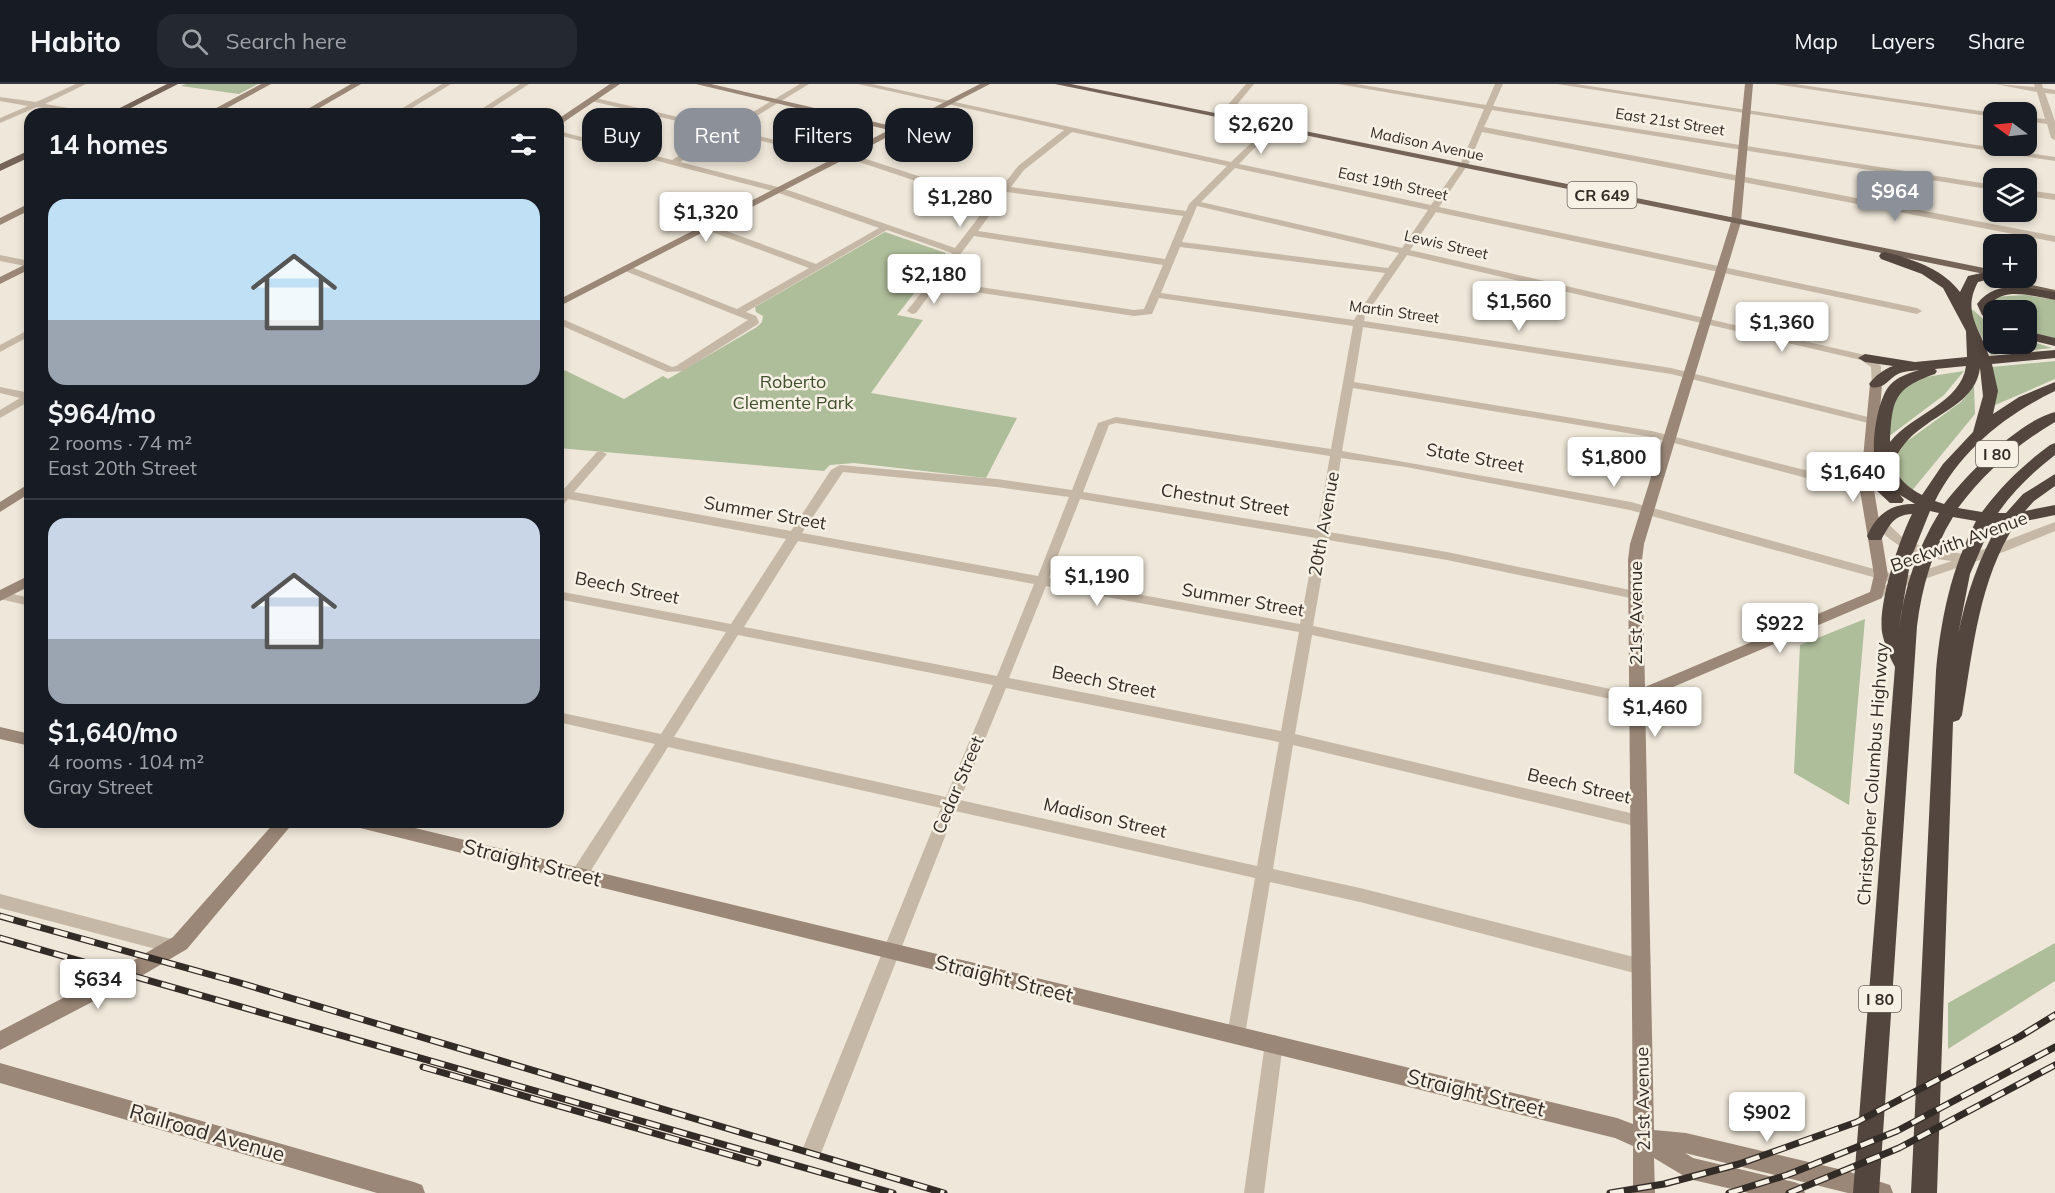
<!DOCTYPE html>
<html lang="en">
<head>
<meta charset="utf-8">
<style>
	:root { --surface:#171b24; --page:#242831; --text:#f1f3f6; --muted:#9ea1a6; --line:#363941; --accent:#8c9099 }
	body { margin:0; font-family:Mulish,sans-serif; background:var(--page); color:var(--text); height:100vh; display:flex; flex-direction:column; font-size:22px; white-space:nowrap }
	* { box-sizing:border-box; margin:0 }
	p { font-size:20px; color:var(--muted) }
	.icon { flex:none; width:33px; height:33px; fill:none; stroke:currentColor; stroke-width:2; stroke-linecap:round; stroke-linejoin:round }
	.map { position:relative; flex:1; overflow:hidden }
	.sheet { position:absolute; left:24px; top:24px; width:540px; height:720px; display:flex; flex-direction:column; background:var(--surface); border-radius:18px; box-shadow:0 3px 9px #0003 }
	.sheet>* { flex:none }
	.guide { position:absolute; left:582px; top:24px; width:570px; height:54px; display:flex; gap:12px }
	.needle { width:39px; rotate:285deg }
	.tools { position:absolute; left:1983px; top:18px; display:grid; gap:12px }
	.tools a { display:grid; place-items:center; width:54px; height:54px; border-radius:12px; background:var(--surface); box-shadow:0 3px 9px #0003; font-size:30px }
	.price { position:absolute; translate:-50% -51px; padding:0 14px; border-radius:6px; background:#fff; color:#222; font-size:20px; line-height:39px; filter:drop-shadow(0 2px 3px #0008) }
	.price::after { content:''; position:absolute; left:50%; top:36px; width:18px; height:14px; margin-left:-9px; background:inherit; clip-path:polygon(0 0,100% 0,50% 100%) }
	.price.current { background:var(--accent); color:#fff }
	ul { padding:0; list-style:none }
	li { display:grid; align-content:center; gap:12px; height:318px; padding:0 24px }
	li+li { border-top:2px solid var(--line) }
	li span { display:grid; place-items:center; height:186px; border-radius:18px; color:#555 }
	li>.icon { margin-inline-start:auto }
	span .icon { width:108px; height:108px; fill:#fffc; stroke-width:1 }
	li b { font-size:26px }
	h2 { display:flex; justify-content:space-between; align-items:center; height:72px; padding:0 24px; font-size:26px }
	.chip { padding:0 21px; border-radius:18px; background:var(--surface); box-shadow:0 3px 9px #0003; font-size:21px; line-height:54px }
	.chip.current { background:var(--accent); color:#fff }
	header { display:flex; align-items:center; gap:36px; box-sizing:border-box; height:84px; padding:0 30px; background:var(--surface); border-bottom:2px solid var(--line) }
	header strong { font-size:28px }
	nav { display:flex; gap:33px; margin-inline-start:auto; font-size:21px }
	.search { width:420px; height:54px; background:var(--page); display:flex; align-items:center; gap:15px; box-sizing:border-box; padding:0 21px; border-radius:18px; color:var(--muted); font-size:22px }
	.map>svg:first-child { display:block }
	.green { fill:#aebd9a }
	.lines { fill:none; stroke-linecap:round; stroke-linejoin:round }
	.street { fill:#c6b8a6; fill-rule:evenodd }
	.secondary { fill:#9a8777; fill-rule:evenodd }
	.primary { fill:#746458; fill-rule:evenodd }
	.highway { fill:#53463e; fill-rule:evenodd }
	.rail-casing { stroke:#332b26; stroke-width:7 }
	.rail { stroke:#f7f1e5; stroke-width:4.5; stroke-dasharray:14; stroke-linecap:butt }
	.labels { text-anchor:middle; stroke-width:5; stroke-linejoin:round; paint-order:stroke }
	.far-street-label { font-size:15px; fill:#332b26; stroke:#f7f1e5 }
	.shield { fill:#f7f1e5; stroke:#6e665f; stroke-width:1.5 }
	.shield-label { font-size:16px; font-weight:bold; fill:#332b26 }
	.park-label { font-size:18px; fill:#3f4f2c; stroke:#f7f1e5 }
	.street-label { font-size:18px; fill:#332b26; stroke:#f7f1e5 }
	.near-street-label { font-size:21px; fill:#332b26; stroke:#f7f1e5 }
</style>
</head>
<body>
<header>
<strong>Habito</strong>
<div class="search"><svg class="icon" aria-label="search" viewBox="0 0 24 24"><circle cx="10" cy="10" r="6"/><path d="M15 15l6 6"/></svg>Search here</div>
<nav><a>Map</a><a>Layers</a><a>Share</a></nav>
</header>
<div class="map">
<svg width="2055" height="1109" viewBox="0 0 2055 1109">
	<rect width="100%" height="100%" fill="#efe7d9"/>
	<path class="green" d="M186,0H258L239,10L181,2Z
		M885,148L946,169L897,231L923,236L871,309L1017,334L986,394L854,379L830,381L824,387L558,364V283L624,315L663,292L668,295L757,243L762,238L763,232L756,228L755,223Z
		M2026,211L2055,216V255L2027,248L2026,226H1994L1993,229L1990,227L1991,213Z
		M1968,226H1973L1993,244L1994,260H2026L2027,256L2052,264L1991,271Z
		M2055,277V295L1993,322L1992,283Z
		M1964,287L1944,311L1888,353L1891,329L1898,306L1919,294Z
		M1974,302L1975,330L1910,409L1888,384L1906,358L1961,318Z
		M1865,535L1849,721L1794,689L1800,561Z
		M2055,859V897L1948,965V919Z"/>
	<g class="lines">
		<path class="street" d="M76,0H86L45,20L103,30H84L37,23L0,39V34L28,22L0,17V13L36,18Z
			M442,0H451L402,30H393Z
			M520,0H529L483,30H474Z
			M800,0H809L734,46L837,71L857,72L992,116L1018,82L1064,46L858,0H872L1231,78L1270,41L1274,43L1273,45L1239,80L1431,121L1461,79L1484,25L1338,0H1356L1486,21L1495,0H1503L1493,22L1994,101V106L1492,26L1484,43L2055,152V158L1482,48L1469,79L1439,123L1917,224L1922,227L1917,230L1436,128L1410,166L1869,272L1881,282V300L1880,302H1872L1871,283L1861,276L1407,171L1365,232L1364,237L1671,284L1876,335L1878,337L1872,340L1671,290L1363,243L1354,298L1652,347L1871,403L1873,406L1867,410L1651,353L1353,304L1342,367L1631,418L1896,491L1897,495L1952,477C1921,474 1893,464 1874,439L1876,436H1884L1902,453L1922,463L1969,471L2055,438V447L2006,467L1907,501L1877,515L1870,511L1891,498L1630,426L1406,383L1341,374L1329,448L1447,468L1635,507L1642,511L1635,515L1447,476L1328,456L1313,542L1620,607L1642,608L1644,612L1642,616L1620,617L1312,551L1295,650L1639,731L1644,733L1647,737L1644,741L1639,743L1293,661L1273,785L1360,804L1642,875L1648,878L1651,883L1648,888L1642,891L1360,818L1270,798L1245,951L1242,957L1236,959L1230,957L1227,951L1255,794L955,727L823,1064L820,1071L813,1073L806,1071L803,1064L941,724L668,663L585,796L579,798L573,796L571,791L573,786L655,660L558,638V628L661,650L726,548L558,515V507L731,540L786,455L568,415L562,422L558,423V405L563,406L597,368L601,367L607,370L574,408L791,447L831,386L840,381L997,395L1072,406L1098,339L1116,333L1331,365L1353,242L1159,214L1152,230L1134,232L936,202L916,229L912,230L907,227L952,169L887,146L746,228L756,232L759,238L758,240L683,287L667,288L558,240V233L672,283L676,282L748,236L625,187V183H631L737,225L809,184L704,145V141H710L816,180L879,144L776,108L558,51V47L672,76L720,47L591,17V13L726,44ZM1072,48L1227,82L1189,120L1186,127L1011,103L1024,86ZM728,49L837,75L853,76L988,121L955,164L782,104L680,78ZM1235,84L1428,126L1402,164L1201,118ZM1007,108L1183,132L1165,175L978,147ZM1197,122L1399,169L1388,184L1182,158ZM974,152L1163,181L1144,225L1134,226L940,197ZM1180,163L1385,189L1354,236L1161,209ZM1116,339L1330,372L1317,446L1083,408L1109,341ZM843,388L997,403L1069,413L1038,492L802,449ZM1080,415L1316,454L1300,540L1049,494ZM798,457L1034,500L997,592L744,543ZM1046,502L1299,548L1281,647L1009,594ZM738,551L993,601L946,713L674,653ZM1006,604L1279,658L1257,782L960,716Z
			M1246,0H1254L1225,35H1219V31Z
			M1557,0H1576L2055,73V77Z
			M1775,0H1795L1994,29V33Z
			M1995,0L2035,3L2034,0H2042L2043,4L2055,6V10L2045,9L2055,37V56L2051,54L2047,40L2026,37V33L2045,35L2037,8Z
			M2026,106L2055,110V116L2026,112Z
			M0,171L30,177V183L0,177Z
			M30,245V252L0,268V261Z
			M0,303L30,309V317L0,334V326L20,314L0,309Z
			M0,507L30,514V522L0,515Z
			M0,810L175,856L181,858L183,863L181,868L175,870L0,824Z
			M1274,951L1280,953L1283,959L1264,1109H1244L1265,959L1268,953Z"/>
		<path class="secondary" d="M261,0H271L216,30H205Z
			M351,0H361L309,30H299Z
			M610,0H620L558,42V35Z
			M696,0H711L896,43L980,0H990L558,223V216L889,46Z
			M1745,0H1753L1741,138L1644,460L1642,476L1645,603L1870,508L1874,491L1860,406L1870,300L1876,296L1882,300L1874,406L1888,491L1882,514L1645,615L1654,1046L1686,1049L1847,1087L1890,1101L1893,1109H1848L1685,1069L1693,1074L1794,1098L1802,1101L1805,1109H1749L1689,1095L1654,1074L1655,1109H1633V1062L1615,1054L356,743L353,738H390L1617,1034L1633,1040L1628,476L1630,460L1731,138Z
			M30,119V126L0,141V134Z
			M30,178V185L0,200V193Z
			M30,399V409L0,428V418Z
			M30,491V502L0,517V506Z
			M0,643L30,650V662L0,655Z
			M275,738H294L187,865L138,894L0,966V947L124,882L173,853Z
			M0,979L414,1098L422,1101L425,1109H377L0,999Z"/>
		<path class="primary" d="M167,0H178L119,30H108Z
			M1055,0H1071L1994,186V192Z
			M30,66V73L0,87V80Z
			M2008,196L2055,206V212L2004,201V197Z"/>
		<path class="highway" d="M1885,168C1912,175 1943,185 1960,208L1968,192L1986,188L1994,189V194H2014L2032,197L2033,200L2028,204L2055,208V216C2036,213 2004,202 1991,220L1994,238L1982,231L1977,220C1989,204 2005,202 2024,203L1986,196L1978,198C1962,228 1979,242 1989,272L2055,266V274L1992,280L1998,307L1993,330L2019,313L2055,298V307C2005,331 1960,367 1935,417L1944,420C1966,391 2019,337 2055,328V338C2016,361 1985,388 1958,424L1982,428C2002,401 2023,381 2050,361L2055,359V371C2033,388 2014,406 1998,429H2006L2023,410L2055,390V402L2034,417L2025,427L2055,421V431L2016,439C1979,495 1973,566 1962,631L1959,636L1953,638L1937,1109H1911L1936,587C1941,534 1951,485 1976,437L1953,433C1932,467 1922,503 1917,542L1879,1109H1853L1895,583C1889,572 1884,559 1882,548C1878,519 1899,456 1912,430C1893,431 1890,441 1881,456H1869L1867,452C1877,430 1890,420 1915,420L1900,411L1904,416L1902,419H1890L1875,405L1860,384L1863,381H1873L1885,397C1882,392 1877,387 1876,381C1870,364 1877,315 1890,301C1897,293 1909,289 1919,286C1912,287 1904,287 1898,290C1888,295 1884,306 1871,303L1869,300C1875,292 1884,285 1893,282L1865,278L1858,274L1865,270L1915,278L1967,273L1966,247L1943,204L1922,190L1881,175L1879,172L1881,169ZM1966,282C1961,319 1912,330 1890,358C1892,316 1894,304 1935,290L1937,287L1935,285ZM1980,284L1983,312L1973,348L1943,380L1922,411C1908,404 1899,394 1891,382C1899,366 1908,353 1923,343C1945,326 1976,315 1980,284ZM1930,427L1939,429C1917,465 1905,502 1899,543L1911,474ZM1992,439H1999C1979,474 1966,511 1958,551L1970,490Z
			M2026,247L2055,254V262L2026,255Z"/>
		<defs>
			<path id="rail" d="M0,832L237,898L944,1109
				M0,854L893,1109
				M423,983L758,1079
				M1610,1109L1664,1100L1739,1080L1857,1038L2019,953L2055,931
				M1729,1109L1787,1091L1897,1047L2055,963
				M1789,1109L1899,1064L2055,981"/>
		</defs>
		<use href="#rail" class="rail-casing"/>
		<use href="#rail" class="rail"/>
	</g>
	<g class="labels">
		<g class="far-street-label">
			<text transform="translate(1670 38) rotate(9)" y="5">East 21st Street</text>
			<text transform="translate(1427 60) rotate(12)" y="5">Madison Avenue</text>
			<text transform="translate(1393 100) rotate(12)" y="5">East 19th Street</text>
			<text transform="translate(1446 161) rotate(13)" y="5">Lewis Street</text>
			<text transform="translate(1394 228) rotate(8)" y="5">Martin Street</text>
		</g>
		<g class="shield">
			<rect x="1567.5" y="98" width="69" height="26" rx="4.5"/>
			<rect x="1976" y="357" width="42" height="26" rx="4.5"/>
			<rect x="1859" y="902" width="42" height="26" rx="4.5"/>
		</g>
		<g class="shield-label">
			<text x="1602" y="117">CR 649</text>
			<text x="1997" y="376">I 80</text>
			<text x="1880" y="921">I 80</text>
		</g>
		<g class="park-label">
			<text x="793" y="304">Roberto<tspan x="793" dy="21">Clemente Park</tspan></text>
		</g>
		<g class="street-label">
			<text transform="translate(1475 374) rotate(10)" y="6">State Street</text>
			<text transform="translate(1225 416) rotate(9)" y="6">Chestnut Street</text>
			<text transform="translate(765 429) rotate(10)" y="6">Summer Street</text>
			<text transform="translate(1324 440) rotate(-80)" y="6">20th Avenue</text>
			<text transform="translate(1959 458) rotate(-20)" y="6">Beckwith Avenue</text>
			<text transform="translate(627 504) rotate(11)" y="6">Beech Street</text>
			<text transform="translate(1243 516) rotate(10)" y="6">Summer Street</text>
			<text transform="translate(1636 529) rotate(-90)" y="6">21st Avenue</text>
			<text transform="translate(1104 598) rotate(11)" y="6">Beech Street</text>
			<text transform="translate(1873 690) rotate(-86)" y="6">Christopher Columbus Highway</text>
			<text transform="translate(958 701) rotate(-67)" y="6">Cedar Street</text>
			<text transform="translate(1579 702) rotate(13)" y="6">Beech Street</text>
			<text transform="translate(1105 734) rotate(13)" y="6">Madison Street</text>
			<text transform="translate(1643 1015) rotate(-91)" y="6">21st Avenue</text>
		</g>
		<g class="near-street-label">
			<text transform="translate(532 779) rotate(14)" y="7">Straight Street</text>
			<text transform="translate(1004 895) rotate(14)" y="7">Straight Street</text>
			<text transform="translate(1476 1009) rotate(14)" y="7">Straight Street</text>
			<text transform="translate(207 1049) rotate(16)" y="7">Railroad Avenue</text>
		</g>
	</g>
</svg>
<div class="tools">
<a><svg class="needle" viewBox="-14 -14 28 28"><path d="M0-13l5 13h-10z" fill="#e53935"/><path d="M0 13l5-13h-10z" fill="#9ea1a6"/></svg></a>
<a><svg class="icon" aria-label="layers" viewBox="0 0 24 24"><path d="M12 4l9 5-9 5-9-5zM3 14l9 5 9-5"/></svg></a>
<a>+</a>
<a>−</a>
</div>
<b class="price" style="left:1261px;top:71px">$2,620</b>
<b class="price current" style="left:1895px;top:138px">$964</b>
<b class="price" style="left:960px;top:144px">$1,280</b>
<b class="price" style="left:706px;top:159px">$1,320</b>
<b class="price" style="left:934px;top:221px">$2,180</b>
<b class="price" style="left:1519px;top:248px">$1,560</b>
<b class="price" style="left:1782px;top:269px">$1,360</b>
<b class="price" style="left:1614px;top:404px">$1,800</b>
<b class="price" style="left:1853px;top:419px">$1,640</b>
<b class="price" style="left:1097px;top:523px">$1,190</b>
<b class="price" style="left:1780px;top:570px">$922</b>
<b class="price" style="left:1655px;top:654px">$1,460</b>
<b class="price" style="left:98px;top:926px">$634</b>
<b class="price" style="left:1767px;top:1059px">$902</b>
<div class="guide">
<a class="chip">Buy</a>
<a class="chip current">Rent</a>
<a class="chip">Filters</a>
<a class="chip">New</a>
</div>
<section class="sheet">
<h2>14 homes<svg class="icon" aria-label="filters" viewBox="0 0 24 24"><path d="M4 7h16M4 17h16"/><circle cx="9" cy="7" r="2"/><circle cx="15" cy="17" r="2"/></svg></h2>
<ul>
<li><span style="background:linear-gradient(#bfe0f5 65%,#9aa5b1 0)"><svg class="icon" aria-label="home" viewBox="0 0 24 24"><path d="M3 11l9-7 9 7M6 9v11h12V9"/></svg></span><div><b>$964/mo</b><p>2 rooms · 74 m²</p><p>East 20th Street</p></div></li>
<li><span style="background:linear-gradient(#c9d6e8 65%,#9aa5b1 0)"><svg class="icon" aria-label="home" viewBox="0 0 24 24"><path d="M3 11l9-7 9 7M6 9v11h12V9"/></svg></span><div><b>$1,640/mo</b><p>4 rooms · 104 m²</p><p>Gray Street</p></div></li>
</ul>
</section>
</div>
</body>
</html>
